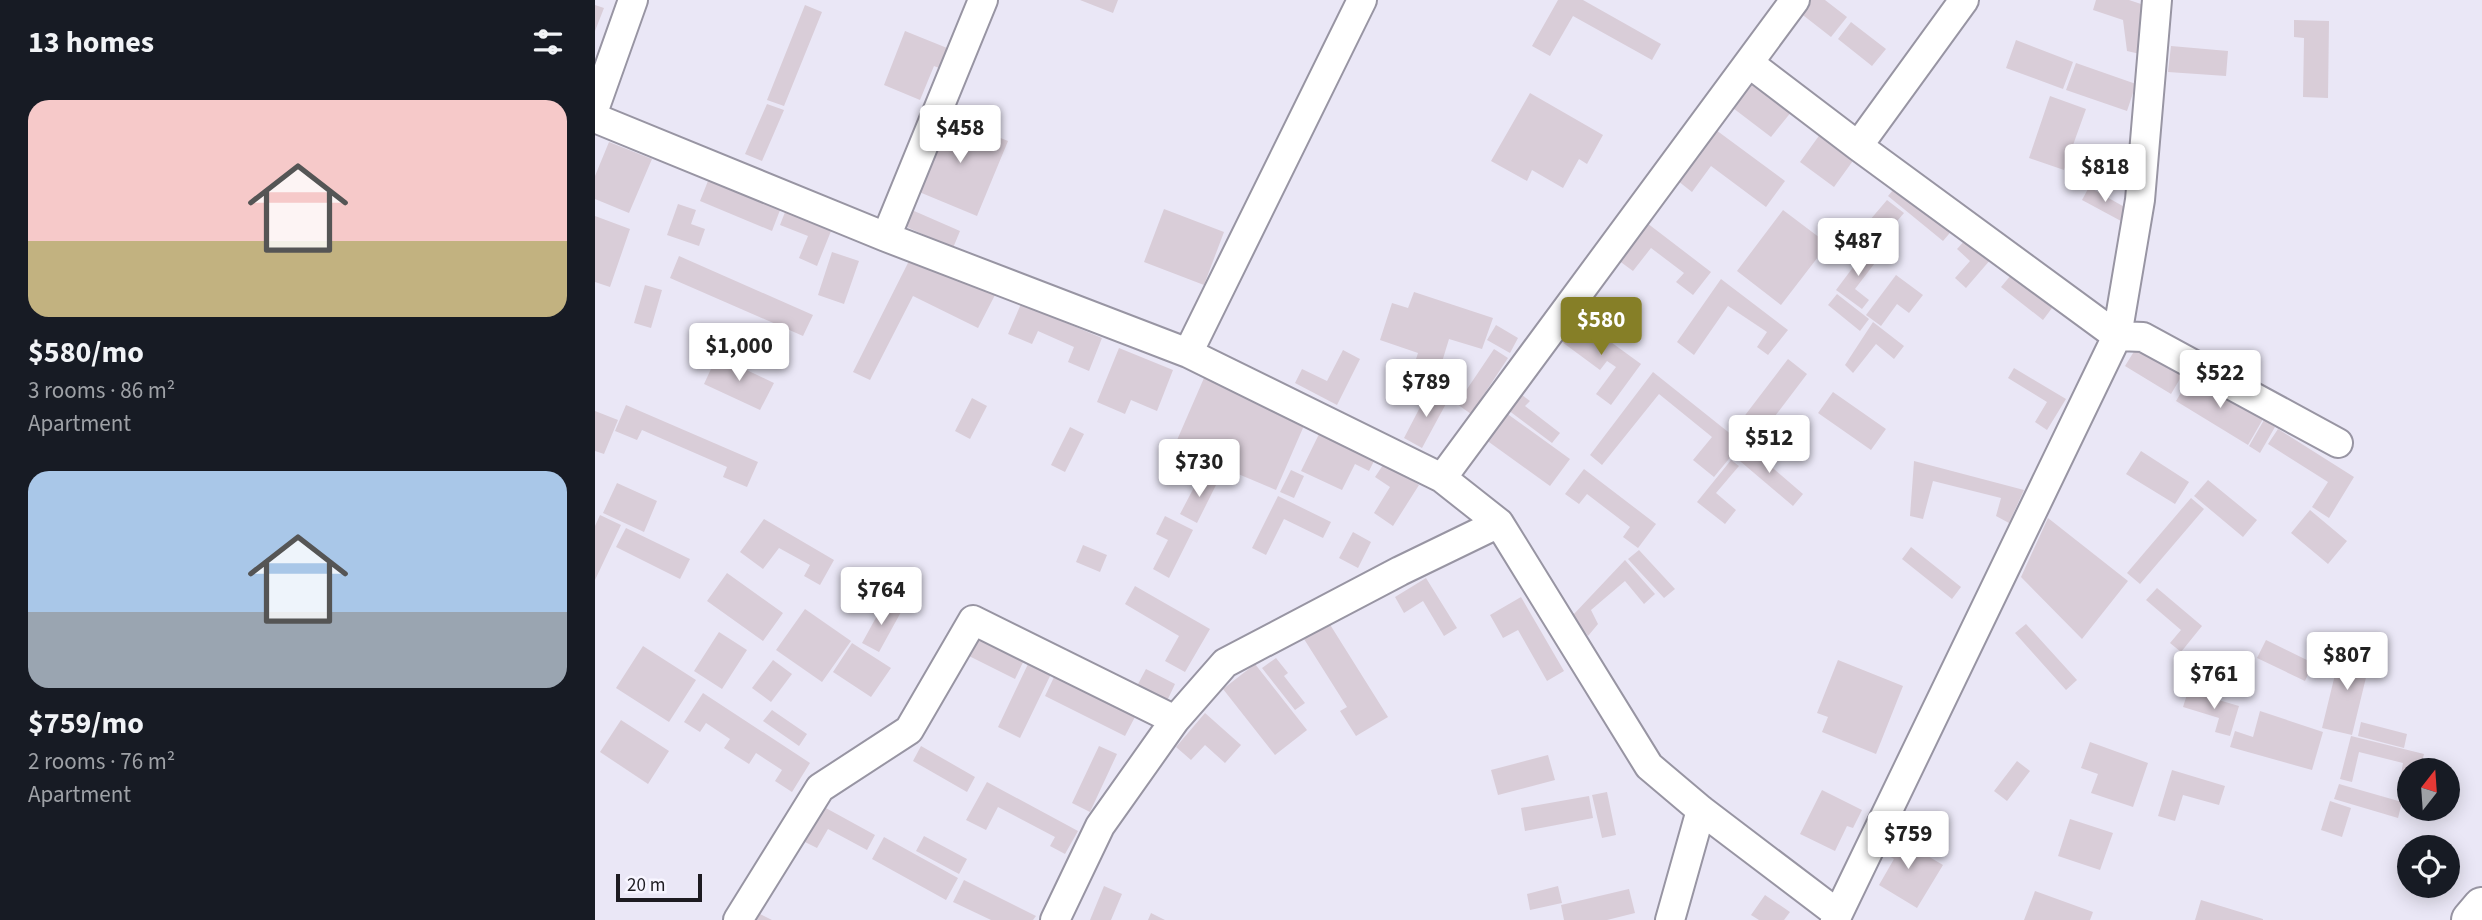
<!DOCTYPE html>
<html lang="en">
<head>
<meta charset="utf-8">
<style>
	:root { --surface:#171b24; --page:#242831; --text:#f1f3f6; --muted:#9ea1a6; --accent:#867f27 }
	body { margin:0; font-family:"Source Sans 3",sans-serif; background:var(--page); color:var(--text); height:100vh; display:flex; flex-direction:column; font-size:26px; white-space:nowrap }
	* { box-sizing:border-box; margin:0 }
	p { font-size:23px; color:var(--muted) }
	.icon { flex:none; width:38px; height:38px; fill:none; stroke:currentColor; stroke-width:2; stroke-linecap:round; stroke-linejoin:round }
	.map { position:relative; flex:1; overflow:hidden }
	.drawer { display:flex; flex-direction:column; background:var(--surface); width:595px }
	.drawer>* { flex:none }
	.needle { width:46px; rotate:17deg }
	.controls { position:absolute; left:1802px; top:758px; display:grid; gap:14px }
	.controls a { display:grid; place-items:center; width:63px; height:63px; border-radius:50%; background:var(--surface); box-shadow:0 4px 18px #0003; font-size:35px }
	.scale { position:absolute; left:21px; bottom:18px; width:86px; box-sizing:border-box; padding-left:7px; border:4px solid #1d1b21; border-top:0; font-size:19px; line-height:24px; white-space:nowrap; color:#1d1b21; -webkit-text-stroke:5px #f7f5ff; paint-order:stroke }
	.price { position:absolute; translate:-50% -60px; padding:0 16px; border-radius:7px; background:#fff; color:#222; font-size:23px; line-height:46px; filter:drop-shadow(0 2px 4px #0008) }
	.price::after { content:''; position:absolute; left:50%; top:42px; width:21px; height:16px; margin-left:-10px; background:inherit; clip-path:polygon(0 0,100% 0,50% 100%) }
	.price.active { background:var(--accent); color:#fff }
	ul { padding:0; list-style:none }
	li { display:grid; align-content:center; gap:14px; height:371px; padding:0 28px }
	li span { display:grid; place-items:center; height:217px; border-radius:21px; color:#555 }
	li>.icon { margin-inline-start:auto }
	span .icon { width:126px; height:126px; fill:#fffc; stroke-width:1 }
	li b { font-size:30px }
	h2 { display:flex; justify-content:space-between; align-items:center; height:84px; padding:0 28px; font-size:30px }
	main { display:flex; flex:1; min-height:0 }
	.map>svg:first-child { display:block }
	.building { fill:#d9cdd8 }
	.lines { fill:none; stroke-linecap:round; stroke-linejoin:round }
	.street-casing { stroke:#9895a3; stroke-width:32 }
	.secondary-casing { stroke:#9895a3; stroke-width:42 }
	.street { stroke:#fff; stroke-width:28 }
	.secondary { stroke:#fff; stroke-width:38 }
</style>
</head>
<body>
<main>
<section class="drawer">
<h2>13 homes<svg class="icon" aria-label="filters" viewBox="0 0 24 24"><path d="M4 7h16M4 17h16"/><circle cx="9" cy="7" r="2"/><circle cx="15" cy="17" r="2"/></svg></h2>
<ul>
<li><span style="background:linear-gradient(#f6c9c9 65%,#c2b280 0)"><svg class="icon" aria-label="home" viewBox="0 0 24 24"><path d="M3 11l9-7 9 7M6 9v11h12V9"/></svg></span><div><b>$580/mo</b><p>3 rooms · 86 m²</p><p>Apartment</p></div></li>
<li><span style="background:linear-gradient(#a9c7e8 65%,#9aa5b1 0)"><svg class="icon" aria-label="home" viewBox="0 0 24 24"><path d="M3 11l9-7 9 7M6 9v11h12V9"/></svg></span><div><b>$759/mo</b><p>2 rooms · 76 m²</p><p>Apartment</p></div></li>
</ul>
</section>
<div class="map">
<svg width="1887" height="920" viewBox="0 0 1887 920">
	<rect width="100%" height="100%" fill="#eae7f6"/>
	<path class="building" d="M485,0H523L518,13Z
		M963,0H988L1066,44L1057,60L978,16L955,56L937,46Z
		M1214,0H1230L1252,17L1236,37L1204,12Z
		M1501,0H1534L1552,6L1545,54L1532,51L1528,20L1498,10Z
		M0,5L9,8L0,31Z
		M210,5L227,12L189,106L172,100Z
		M1699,20L1734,21L1733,98L1708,97L1709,38L1699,37Z
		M1256,22L1291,49L1277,66L1243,39Z
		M310,31L357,50L349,70L339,66L325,100L289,85Z
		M1421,40L1478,62L1468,89L1411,68Z
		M1576,46L1633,51L1631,76L1573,72Z
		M1481,63L1541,84L1532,111L1471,90Z
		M1156,79L1197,111L1176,137L1134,105Z
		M935,93L1008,135L992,164L984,159L968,188L937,170L932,181L896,161Z
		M1455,96L1491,109L1469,170L1434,158Z
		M172,104L189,110L167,161L150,154Z
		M348,115L413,141L382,216L317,189Z
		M1121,130L1190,181L1171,207L1116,166L1097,192L1083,181Z
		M1226,133L1260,158L1239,187L1205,162Z
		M14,142L57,159L34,213L0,199V176Z
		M115,176L187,205L177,231L105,201Z
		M1304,183L1359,228L1348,241L1293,196Z
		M1494,187L1533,209L1526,221L1487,200Z
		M1292,200L1309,213L1285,241L1269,227Z
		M83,204L101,210L96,224L110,229L104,246L72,235Z
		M192,207L238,226L222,266L204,258L213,236L185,225Z
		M310,207L365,231L358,248L303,223Z
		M569,209L629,232L609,285L549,262Z
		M1188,210L1233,244L1186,305L1142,271Z
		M0,216L35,229L15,287L0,282Z
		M1052,223L1116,272L1098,295L1081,282L1089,273L1056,248L1038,271L1023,260Z
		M1372,238L1396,259L1371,288L1360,278L1375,261L1362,249Z
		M1274,246L1286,255L1260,289L1274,300L1267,309L1241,290Z
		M237,252L264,261L249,304L223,295Z
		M318,253L400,295L383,328L318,296L275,380L258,372Z
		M84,256L218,315L208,336L75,278Z
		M1301,275L1328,295L1314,313L1302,304L1286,326L1271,315Z
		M1416,275L1457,308L1448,320L1406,287Z
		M1126,279L1193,330L1173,355L1162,347L1172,332L1133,306L1099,355L1082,342Z
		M50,285L67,290L56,328L39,323Z
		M819,292L898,318L887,349L854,339L843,375L818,368L823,353L785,340L797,303L813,308Z
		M1242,294L1274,319L1265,331L1233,305Z
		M426,304L507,338L494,371L473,362L479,347L443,331L437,344L413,334Z
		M980,316L1046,364L1016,405L1001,394L1021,367L1012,361L1005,370L963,339Z
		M1278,322L1309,346L1299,359L1281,344L1258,373L1250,365Z
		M901,325L923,338L915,353L892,340Z
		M1543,345L1589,372L1576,394L1530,366Z
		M524,348L578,370L562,411L536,400L530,414L502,402Z
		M899,349L913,358L876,414L862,404Z
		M748,350L765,359L742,405L700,383L707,369L732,381Z
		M122,356L179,383L165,410L109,384Z
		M1193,359L1212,374L1158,445L1138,431Z
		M1419,368L1471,399L1452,430L1440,422L1452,402L1413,378Z
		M1058,372L1147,443L1119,477L1098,460L1117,437L1064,394L1007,465L995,455Z
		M1596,376L1668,419L1653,445L1581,401Z
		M609,378L711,421L681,490L579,447Z
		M834,390L853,400L827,448L809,438Z
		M922,391L935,401L930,406L965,433L957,443L909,407Z
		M1238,392L1291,429L1276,450L1223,413Z
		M377,398L392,406L375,439L360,431Z
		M31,405L163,462L152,487L128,477L132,467L47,430L42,440L20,431Z
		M907,410L975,459L955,486L887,437Z
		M0,411L23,420L9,454L0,451Z
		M1669,420L1680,427L1665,453L1654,446Z
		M475,427L489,434L470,472L456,465Z
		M1683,429L1759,477L1734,518L1717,507L1733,482L1673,444Z
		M726,430L781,457L774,471L760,464L747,490L706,471Z
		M1150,444L1208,494L1198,506L1139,456Z
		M1546,451L1594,482L1580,504L1531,474Z
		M1136,460L1144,466L1121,493L1141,510L1130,524L1102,502Z
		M1319,461L1429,490L1414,523L1401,516L1406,498L1338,481L1328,519L1315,516Z
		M790,462L824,485L798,526L779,513L795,487L780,477Z
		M989,469L1061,524L1043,548L1028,537L1035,527L992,494L984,504L970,494Z
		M696,470L709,476L699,498L685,492Z
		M606,474L622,483L602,523L585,514Z
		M1613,480L1662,520L1648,537L1599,496Z
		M22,483L62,501L49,532L8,513Z
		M683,496L736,522L728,538L689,519L671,555L657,548Z
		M1596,498L1609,509L1545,584L1532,573Z
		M1715,510L1752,541L1733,564L1696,533Z
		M5,515L26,525L0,580V526Z
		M570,516L598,530L574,578L558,569L573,540L561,534Z
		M1453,518L1533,581L1487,639L1426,577Z
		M169,519L239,560L225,585L209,576L215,565L184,548L168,569L145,552Z
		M31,528L95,559L85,579L21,547Z
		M758,532L776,542L763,568L744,558Z
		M488,545L512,555L505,572L481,562Z
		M1316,547L1366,587L1357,599L1307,559Z
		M1044,550L1080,589L1069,598L1033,559Z
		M1030,560L1060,594L1049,604L1030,581L996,610L1003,624L993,636L978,615Z
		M132,573L188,613L168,641L112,601Z
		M831,578L862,628L849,636L828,601L809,613L800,597Z
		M540,586L615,629L590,672L570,661L584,636L530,604Z
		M1562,588L1607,626L1586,652L1575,643L1586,630L1551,600Z
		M926,597L969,671L952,681L923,630L908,638L895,615Z
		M289,603L306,612L284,652L267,643Z
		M210,609L256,641L227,682L181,650Z
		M734,623L793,717L761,736L745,711L752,707L709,639Z
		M1431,624L1482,680L1471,690L1420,633Z
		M124,632L152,650L127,689L99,671Z
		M383,634L430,658L420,679L372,655Z
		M1671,640L1718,663L1710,681L1662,658Z
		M257,643L296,668L276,697L238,672Z
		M48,646L101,680L74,722L21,688Z
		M1746,650L1776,657L1757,735L1727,728Z
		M681,658L693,673L689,676L710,703L700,710L667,668Z
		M178,660L197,674L176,702L157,688Z
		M1243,660L1308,686L1281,754L1227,732L1233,717L1222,713Z
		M434,662L457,672L425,738L403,727Z
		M660,664L712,730L680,755L628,689Z
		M551,669L580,684L572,701L542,686Z
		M460,675L541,715L530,736L450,696Z
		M1593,691L1644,706L1635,736L1620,732L1624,718L1588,707Z
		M108,693L215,763L197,792L180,781L187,770L161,753L154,764L129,748L135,739L111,723L105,732L89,722Z
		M177,710L212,734L204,746L168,721Z
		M1665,711L1728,732L1717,770L1635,747L1640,731L1658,737Z
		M610,713L646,745L630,763L610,745L596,760L581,747Z
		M26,720L74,751L53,784L5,752Z
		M1766,722L1812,734L1809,748L1763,736Z
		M1756,736L1829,754L1825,770H1815V782L1805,780L1808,763L1764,752L1757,782L1745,779Z
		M1495,742L1553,763L1538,807L1496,793L1503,774L1486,768Z
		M326,746L380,777L372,792L318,761Z
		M504,746L522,754L495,812L477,803Z
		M953,755L960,780L903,795L896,770Z
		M1422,761L1435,771L1412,801L1399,791Z
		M1577,770L1630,786L1624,805L1588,795L1580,821L1563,816Z
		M392,782L483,831L470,854L455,846L460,837L403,807L391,830L371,820Z
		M1744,784L1807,802L1803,818L1739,799Z
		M1227,790L1267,810L1258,828L1252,826L1240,851L1205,834Z
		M1012,792L1021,835L1007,838L997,795Z
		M994,796L998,818L930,831L926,808Z
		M1735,801L1756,808L1747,837L1726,830Z
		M229,807L280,835L272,850L233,829L222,848L210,842Z
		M1475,819L1518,833L1505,870L1463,856Z
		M1292,832L1348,865L1322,908L1284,885L1299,859L1282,849Z
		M329,836L372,859L364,874L321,851Z
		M289,837L363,878L351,900L277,859Z
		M369,880L441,916L438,920H396L358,902Z
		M509,886L527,894L516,920H495Z
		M963,886L967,903L935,910L932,894Z
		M1034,889L1040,913L1012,920H969L966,905Z
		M1440,891L1498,912L1495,920H1429Z
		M1170,895L1195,912L1189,920H1164L1156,915Z
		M1606,900L1668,919V920H1600Z
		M163,913L177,920H159Z
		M556,913L570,920H553Z"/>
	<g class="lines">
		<defs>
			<path id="street" d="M1154,63L1263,146L1522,336L1548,337L1743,443
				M0,107L38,0
				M0,118L291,237L593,353L847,478L904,523L1054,766L1106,810L1243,914
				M1263,146L1369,0
				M291,237L388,0
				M593,353L767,0
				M847,478L1200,0
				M143,920L225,788L314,730L378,620L580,720
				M460,920L505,826L580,720L630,663L805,571L904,523
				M1075,920L1106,810
				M1240,920L1522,336L1545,200L1562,0"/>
			<path id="secondary" d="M1876,920L1887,907"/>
		</defs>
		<use href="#street" class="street-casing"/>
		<use href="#secondary" class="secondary-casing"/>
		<use href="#street" class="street"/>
		<use href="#secondary" class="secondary"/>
	</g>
</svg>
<div class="controls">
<a><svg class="needle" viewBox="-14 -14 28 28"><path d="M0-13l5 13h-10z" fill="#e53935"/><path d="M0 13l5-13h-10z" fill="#9ea1a6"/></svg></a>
<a><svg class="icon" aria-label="locate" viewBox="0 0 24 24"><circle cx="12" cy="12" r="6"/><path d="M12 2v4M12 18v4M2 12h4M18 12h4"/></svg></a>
</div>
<div class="scale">20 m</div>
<b class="price" style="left:365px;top:165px">$458</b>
<b class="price" style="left:1510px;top:204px">$818</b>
<b class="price" style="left:1263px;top:278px">$487</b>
<b class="price active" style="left:1006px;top:357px">$580</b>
<b class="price" style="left:144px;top:383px">$1,000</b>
<b class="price" style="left:1625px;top:410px">$522</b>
<b class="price" style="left:831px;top:419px">$789</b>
<b class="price" style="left:1174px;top:475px">$512</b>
<b class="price" style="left:604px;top:499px">$730</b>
<b class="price" style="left:286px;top:627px">$764</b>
<b class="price" style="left:1752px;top:692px">$807</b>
<b class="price" style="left:1619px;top:711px">$761</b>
<b class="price" style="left:1313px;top:871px">$759</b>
</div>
</main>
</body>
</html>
